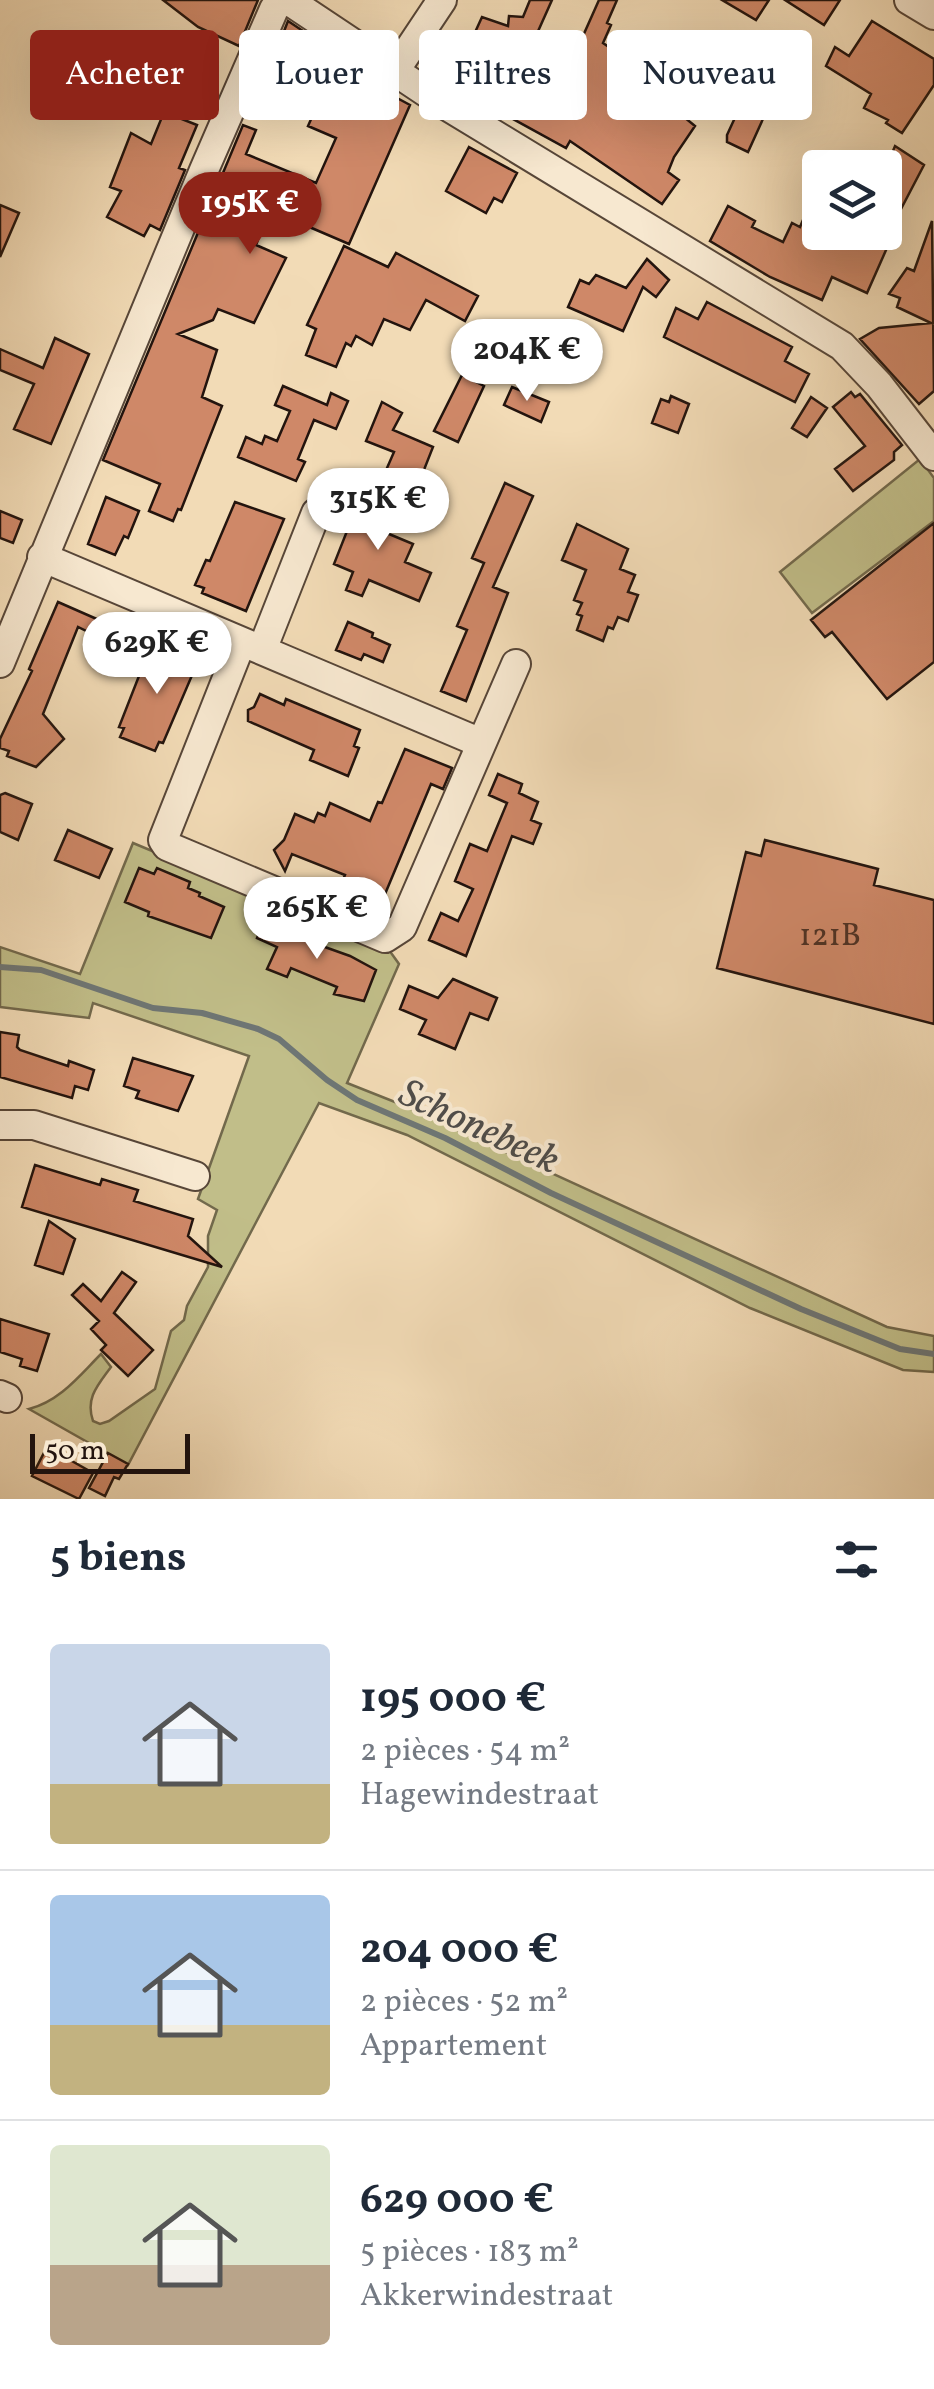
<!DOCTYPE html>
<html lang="fr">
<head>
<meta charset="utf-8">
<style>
	:root { --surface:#fff; --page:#f2f2f3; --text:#1f2937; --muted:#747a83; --line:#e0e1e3; --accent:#8f2418 }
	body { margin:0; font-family:Vollkorn,serif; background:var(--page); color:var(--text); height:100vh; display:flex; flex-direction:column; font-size:38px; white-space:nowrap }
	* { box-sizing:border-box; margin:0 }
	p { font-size:32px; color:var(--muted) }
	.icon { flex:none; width:55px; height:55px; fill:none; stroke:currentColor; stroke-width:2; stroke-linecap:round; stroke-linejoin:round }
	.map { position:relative; height:1499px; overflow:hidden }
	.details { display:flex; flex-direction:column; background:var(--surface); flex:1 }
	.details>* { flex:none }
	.hud { position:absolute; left:30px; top:30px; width:875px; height:90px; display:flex; gap:20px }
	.controls { position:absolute; left:802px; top:150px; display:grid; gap:20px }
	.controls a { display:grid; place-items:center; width:100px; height:100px; border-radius:10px; background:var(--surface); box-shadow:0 10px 40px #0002; font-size:50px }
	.scale { position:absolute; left:30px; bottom:25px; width:160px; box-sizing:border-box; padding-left:10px; border:5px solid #23140e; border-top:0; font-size:28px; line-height:35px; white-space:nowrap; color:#23140e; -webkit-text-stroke:8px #f7e8d0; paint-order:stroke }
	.price { position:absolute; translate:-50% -85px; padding:0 22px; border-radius:35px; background:#fff; color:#222; font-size:32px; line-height:65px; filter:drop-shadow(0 2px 5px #0008) }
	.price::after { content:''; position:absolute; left:50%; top:60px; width:30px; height:22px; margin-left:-15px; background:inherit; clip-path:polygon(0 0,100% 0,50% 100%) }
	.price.selected { background:var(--accent); color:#fff }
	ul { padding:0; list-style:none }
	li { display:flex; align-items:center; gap:30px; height:250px; padding:0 50px }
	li+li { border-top:2px solid var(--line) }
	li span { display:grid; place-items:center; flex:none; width:280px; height:200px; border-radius:10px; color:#555 }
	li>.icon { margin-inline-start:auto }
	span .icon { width:120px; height:120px; fill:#fffc; stroke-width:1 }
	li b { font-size:42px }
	h2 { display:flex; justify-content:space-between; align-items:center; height:120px; padding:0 50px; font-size:42px }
	.tag { padding:0 35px; border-radius:10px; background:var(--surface); box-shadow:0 10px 40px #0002; font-size:35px; line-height:90px }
	.tag.selected { background:var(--accent); color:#fff }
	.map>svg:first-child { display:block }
	.green { fill:#c1be89; stroke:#72694c; stroke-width:2.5 }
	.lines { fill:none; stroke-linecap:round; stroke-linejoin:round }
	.stream { stroke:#6e7675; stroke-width:6 }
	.building { fill:#cf8868; stroke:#23140e; stroke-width:2.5 }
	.minor-casing { stroke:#574638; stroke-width:32 }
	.minor { stroke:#f7e8d0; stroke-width:28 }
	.labels { text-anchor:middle; stroke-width:8; stroke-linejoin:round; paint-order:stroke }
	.number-label { font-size:32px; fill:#4e3124 }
	.water-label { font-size:40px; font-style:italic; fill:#4f4d4a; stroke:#f7e8d0 }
</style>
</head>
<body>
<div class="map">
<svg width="934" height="1499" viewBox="0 0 934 1499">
	<rect width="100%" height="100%" fill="#f2dbb6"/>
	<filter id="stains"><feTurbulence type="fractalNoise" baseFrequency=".002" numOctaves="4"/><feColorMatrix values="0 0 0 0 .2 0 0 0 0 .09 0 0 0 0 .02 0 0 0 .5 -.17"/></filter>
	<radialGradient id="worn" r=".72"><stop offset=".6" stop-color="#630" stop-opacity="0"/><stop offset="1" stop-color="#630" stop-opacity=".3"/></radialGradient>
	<path class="green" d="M920,459L934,478V521L812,613L780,572Z
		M133,843L389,950L399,964L347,1083L405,1106L887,1327L934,1336V1372L903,1370L750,1308L407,1135L319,1103L128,1465L29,1409C60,1401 79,1376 101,1354L111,1367C98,1385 85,1398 93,1421L100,1424L109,1421L155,1389L171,1331L184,1320L187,1306L208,1267V1236L217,1210L198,1199L249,1056L93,1003L89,1018L0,1007V947L80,974Z"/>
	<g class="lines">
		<path class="stream" d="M0,967L41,970L153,1008L202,1013L258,1029L279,1039L327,1080L357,1100L445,1138L551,1193L801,1309L900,1349L934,1354"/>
	</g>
	<path class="building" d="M163,0H258L239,46L198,27Z
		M530,0H552L527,56L566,74L599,0H617L607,23L611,25L603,43L693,104L684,117L695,126L674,157L668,172L679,180L662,204L570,141L566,148L451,85L482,17L508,26L509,16L523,17Z
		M722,0H769L756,20Z
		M785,0H840L824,25Z
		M288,21L388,88L386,92L410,105L349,244L307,226L318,202L285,188L276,210L270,208L256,245L286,258L254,323L218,309L213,320L178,334L217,350L202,397L222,406L181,510L178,509L173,521L149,511L160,484L103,460L243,125L256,130L246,154L316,183L336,138L308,126L316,108L263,85Z
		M872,21L934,59V85L902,133L886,123L888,120L864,108L871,94L826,66L835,47L849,56Z
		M774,33L796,46L748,152L727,142V135Z
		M164,112L197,125L179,168L185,170L160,230L150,225L144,236L107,217L121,191L110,187L131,133L151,144Z
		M895,146L924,165L889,232H894L867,293L832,277L822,300L770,277L710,241L728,206L755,221L752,227L783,242L792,223L800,227L806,213L820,220V232H885V170Z
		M469,147L517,173L502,202L494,198L486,213L446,191Z
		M0,205L19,213L0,257Z
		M932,221L934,391L919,404L860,339L879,328L931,323L897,307L900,298L889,294L907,268L914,271Z
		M344,246L388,267L396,253L478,296L465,321L426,300L410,330L384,319L372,345L356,336L351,346L346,343L336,367L306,355L316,329L307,325Z
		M647,259L669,280L656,297L643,287L623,331L568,307L580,280L589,284L596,275L626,288Z
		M707,302L792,347L785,361L809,374L795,402L664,337L676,308L698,319Z
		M55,338L89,354L51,444L14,429L34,384L0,370V349L43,368Z
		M462,375L484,386L458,442L434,431Z
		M283,386L327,405L331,393L348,401L336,429L314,420L298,459L305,462L296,481L238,457L246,437L262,444L265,436L277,441L290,411L275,405Z
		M512,387L549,402L541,422L504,405Z
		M851,392L855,397L860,394L902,445L894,452V460L853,491L835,469L865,446L833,407Z
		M671,396L689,404L678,433L652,423L661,399L669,402Z
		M811,397L827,408L807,437L792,428Z
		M382,402L402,413L393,430L433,447L420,480L387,468L394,452L366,441Z
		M505,483L533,496L493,587L508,593L466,701L441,691L467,630L457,626L484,563L472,558Z
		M364,488L390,498L377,529L413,544L405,562L431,573L419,601L369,580L362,596L346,590L353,572L334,564Z
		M106,497L139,511L128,538L124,536L115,555L88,544Z
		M235,502L284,519L246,611L202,593L204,588L195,585L206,560L210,561Z
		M0,511L22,520L13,543L0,538Z
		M934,523V662L887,699L832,632L825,637L811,620Z
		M577,524L628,549L620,569L635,575L628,592L638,595L628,621L618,617L613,629L608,627L603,641L577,630L582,616L577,614L582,603L574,600L586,570L562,560Z
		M58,602L124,631L117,646L78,627L43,714L64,739L36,767L7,756L9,751L0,748V739L32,671L29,669Z
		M348,622L373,633L372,637L390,645L383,662L364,654L361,660L336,650Z
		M162,644L199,659L163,743L159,742L155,751L120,737L124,728L119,727L148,653L157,657Z
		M260,694L284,705L286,699L360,730L354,746L359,748L348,776L310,760L314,750L248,721V710L254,707Z
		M405,749L452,768L443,789L431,784L380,906L339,889L345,875L292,854L285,871L274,850L284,840L295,814L314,822L318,813L325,816L330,803L370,821L378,802L382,803Z
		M498,774L522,784L519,793L538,802L531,820L541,824L533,844L512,836L466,956L429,940L441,913L458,921L473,889L455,881L470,844L487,851L507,803L489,795Z
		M5,793L32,804L18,840L0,832V795Z
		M68,830L112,849L99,878L55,860Z
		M765,840L878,869L874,885L934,900V1024L717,968L746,852L761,856Z
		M139,868L154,874L157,868L190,882L188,888L200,893L199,896L224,907L211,938L148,916L149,912L125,902Z
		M264,920L292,932L291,935L350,956L376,970L364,1001L334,994L337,987L291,968L287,977L267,969L277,947L257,938Z
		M453,979L497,998L488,1020L470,1013L455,1049L419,1034L426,1020L400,1009L409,986L438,998Z
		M0,1032L19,1035L17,1047L20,1050L68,1066L69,1061L94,1070L88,1090L75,1086L72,1098L0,1077Z
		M133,1058L193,1076L178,1111L136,1098L139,1091L124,1086Z
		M35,1165L100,1185L102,1179L138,1190L134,1201L193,1219L188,1236L222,1267L22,1207Z
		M49,1221L75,1239L63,1274L35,1265Z
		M122,1272L136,1282L114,1313L153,1350L128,1376L101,1350L106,1345L91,1329L99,1321L72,1295L83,1284L101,1301Z
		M0,1319L49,1334L37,1371L20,1366L22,1359L0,1352Z
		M47,1447L93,1473L79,1499L32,1476Z
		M108,1453L128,1464L119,1479L114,1477L105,1496L89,1488Z"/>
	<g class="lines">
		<defs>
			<path id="minor" d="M288,0L444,104L842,346L879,385L934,456
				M909,0L934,15
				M394,72L442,0
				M42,557L481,743
				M241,643L163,840L167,846L385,938L402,927L516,664
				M262,650L316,513
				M0,663L204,170L274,9L282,0
				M0,1125H34L195,1176
				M0,1395L7,1398"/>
		</defs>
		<use href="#minor" class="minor-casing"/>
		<use href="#minor" class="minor"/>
	</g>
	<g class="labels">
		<g class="number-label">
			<text x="830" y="945">121B</text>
		</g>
		<g class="water-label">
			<text transform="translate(480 1125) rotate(25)" y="14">Schonebeek</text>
		</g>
	</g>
	<rect width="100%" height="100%" filter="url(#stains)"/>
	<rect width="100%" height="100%" fill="url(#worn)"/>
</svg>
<div class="controls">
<a><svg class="icon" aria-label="layers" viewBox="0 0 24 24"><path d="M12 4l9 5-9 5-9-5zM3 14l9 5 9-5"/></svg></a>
</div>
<div class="scale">50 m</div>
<b class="price selected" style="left:250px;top:257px">195K €</b>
<b class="price" style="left:527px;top:404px">204K €</b>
<b class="price" style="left:378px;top:553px">315K €</b>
<b class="price" style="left:157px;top:697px">629K €</b>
<b class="price" style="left:317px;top:962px">265K €</b>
<div class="hud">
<a class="tag selected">Acheter</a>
<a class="tag">Louer</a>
<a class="tag">Filtres</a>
<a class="tag">Nouveau</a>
</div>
</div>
<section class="details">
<h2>5 biens<svg class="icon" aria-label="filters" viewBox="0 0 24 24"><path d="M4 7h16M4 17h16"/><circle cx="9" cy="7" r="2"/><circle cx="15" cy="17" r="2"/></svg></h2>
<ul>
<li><span style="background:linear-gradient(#c9d6e8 70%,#c2b280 0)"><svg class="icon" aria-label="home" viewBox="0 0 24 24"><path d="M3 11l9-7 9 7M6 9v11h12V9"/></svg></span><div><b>195 000 €</b><p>2 pièces · 54 m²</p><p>Hagewindestraat</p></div></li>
<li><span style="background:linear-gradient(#a9c7e8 65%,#c2b280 0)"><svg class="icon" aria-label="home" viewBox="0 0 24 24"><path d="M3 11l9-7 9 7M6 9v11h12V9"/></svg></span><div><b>204 000 €</b><p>2 pièces · 52 m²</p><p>Appartement</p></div></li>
<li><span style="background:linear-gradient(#dfe7d0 60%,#b9a48a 0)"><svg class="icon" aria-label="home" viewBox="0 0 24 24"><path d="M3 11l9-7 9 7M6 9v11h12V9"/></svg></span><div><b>629 000 €</b><p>5 pièces · 183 m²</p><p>Akkerwindestraat</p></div></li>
</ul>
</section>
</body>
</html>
